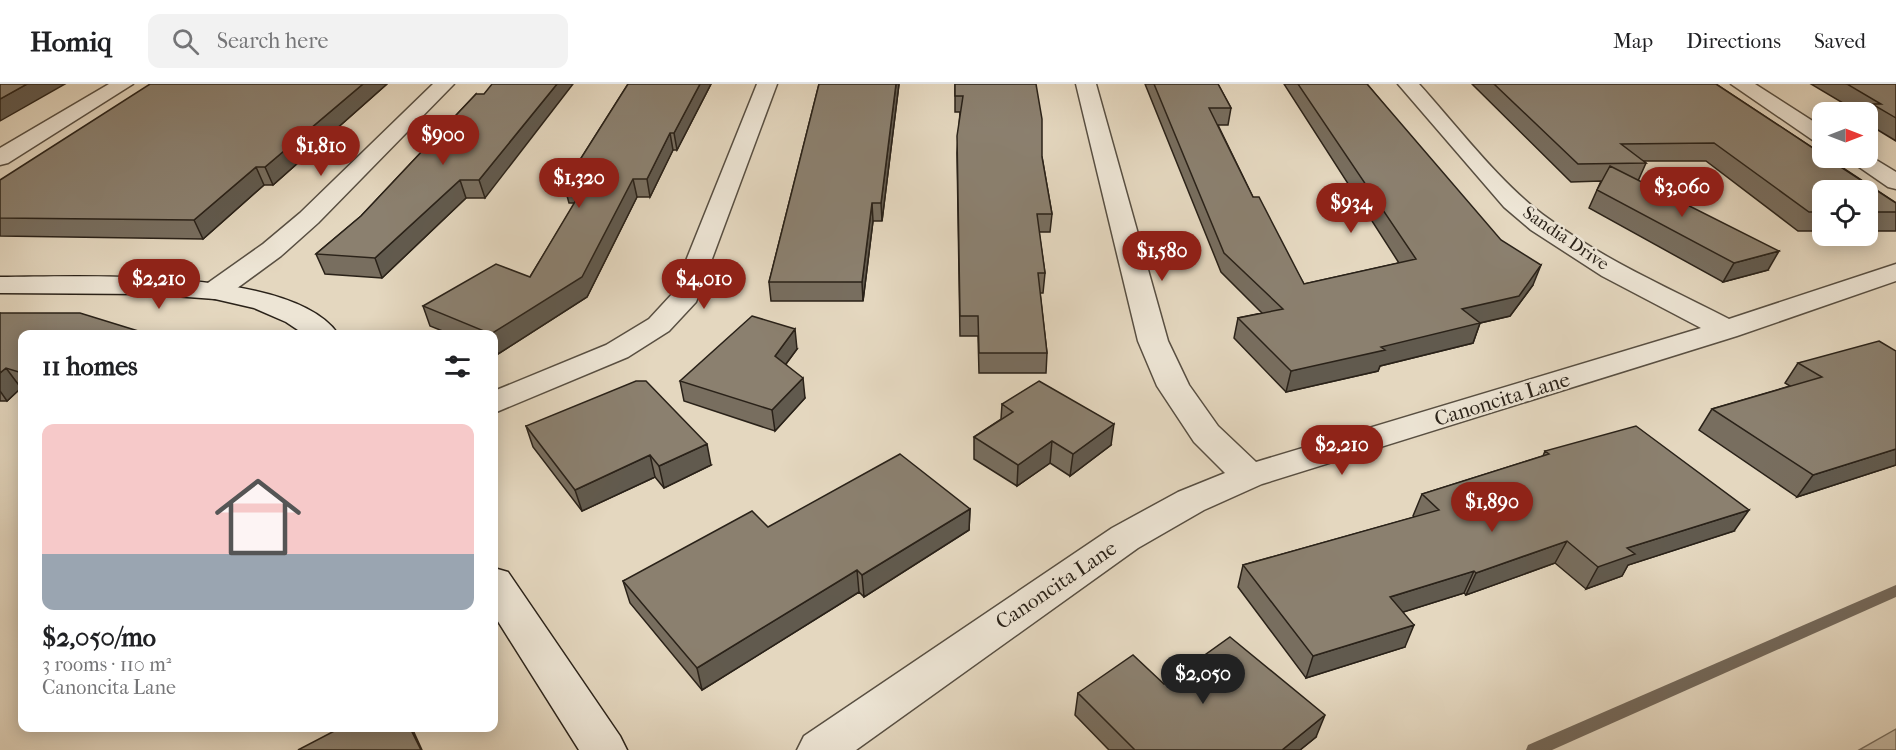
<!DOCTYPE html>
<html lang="en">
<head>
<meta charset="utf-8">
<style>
	:root { --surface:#fff; --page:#f2f2f2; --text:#202124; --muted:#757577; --line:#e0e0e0; --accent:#8f2418 }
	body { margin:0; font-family:"IM FELL French Canon",serif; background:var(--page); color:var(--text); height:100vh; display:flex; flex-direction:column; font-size:22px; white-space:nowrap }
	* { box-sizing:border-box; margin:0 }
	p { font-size:20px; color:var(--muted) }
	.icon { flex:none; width:33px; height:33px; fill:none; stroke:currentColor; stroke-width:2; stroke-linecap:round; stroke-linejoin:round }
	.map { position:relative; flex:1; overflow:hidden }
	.panel { position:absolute; left:18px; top:246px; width:480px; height:402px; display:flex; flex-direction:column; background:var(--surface); border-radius:12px; box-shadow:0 3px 15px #0003 }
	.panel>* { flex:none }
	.needle { width:39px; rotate:90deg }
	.tools { position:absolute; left:1812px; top:18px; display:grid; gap:12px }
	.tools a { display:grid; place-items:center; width:66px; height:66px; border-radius:12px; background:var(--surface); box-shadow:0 3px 15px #0003; font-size:30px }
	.price { position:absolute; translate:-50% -51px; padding:0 14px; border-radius:21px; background:var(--accent); color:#fff; font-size:20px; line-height:39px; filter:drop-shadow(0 2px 3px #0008) }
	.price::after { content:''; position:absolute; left:50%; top:36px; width:18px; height:14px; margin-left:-9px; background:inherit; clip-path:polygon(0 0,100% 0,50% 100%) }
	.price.selected { background:#222; color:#fff }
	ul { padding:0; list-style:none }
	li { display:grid; align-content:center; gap:12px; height:318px; padding:0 24px }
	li+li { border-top:2px solid var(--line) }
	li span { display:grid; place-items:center; height:186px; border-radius:12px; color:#555 }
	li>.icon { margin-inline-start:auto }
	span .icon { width:108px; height:108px; fill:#fffc; stroke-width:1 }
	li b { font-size:26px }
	h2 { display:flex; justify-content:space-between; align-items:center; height:72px; padding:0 24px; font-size:26px }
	header { display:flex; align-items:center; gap:36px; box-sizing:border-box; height:84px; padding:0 30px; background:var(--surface); border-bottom:2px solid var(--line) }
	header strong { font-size:28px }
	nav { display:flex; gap:33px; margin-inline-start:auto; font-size:21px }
	.search { width:420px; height:54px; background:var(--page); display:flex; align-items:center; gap:15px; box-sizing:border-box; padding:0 21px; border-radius:12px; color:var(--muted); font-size:22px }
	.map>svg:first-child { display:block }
	.green { fill:#c4b8a3; stroke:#776d5e; stroke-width:1.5 }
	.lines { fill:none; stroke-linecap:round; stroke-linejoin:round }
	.stream { fill:#74695b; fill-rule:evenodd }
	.street-casing { stroke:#584f42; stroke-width:3 }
	.secondary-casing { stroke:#2a2219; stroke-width:3 }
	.street { fill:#ede5d5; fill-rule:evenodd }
	.secondary { fill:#ede5d5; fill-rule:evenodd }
	.wall { fill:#786e5f; stroke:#2a2219; stroke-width:1.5 }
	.shaded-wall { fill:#615a4e; stroke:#2a2219; stroke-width:1.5 }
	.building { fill:#8b806f; stroke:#2a2219; stroke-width:1.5 }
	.labels { text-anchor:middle; stroke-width:5; stroke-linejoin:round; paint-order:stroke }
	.far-street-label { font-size:18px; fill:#2a2219; stroke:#ede5d5 }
	.street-label { font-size:21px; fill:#2a2219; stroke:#ede5d5 }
</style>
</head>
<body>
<header>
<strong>Homiq</strong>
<div class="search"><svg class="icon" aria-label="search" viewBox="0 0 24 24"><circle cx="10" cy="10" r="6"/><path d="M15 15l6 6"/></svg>Search here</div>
<nav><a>Map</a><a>Directions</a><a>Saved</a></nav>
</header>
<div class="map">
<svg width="1896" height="666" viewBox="0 0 1896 666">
	<rect width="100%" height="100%" fill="#e4d7bf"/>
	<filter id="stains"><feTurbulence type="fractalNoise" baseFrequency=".00333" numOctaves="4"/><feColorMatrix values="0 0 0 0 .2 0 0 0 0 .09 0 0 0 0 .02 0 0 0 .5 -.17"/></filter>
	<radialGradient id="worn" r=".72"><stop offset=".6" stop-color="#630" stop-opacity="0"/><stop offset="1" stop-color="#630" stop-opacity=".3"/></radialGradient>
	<path class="green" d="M1896,645V666H1859Z"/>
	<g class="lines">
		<path class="stream" d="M1896,501V513L1552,666H1526L1528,661Z"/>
		<defs>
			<path id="street" d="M109,0H133L8,79L0,81V64Z
				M433,0H454L318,139L281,172L225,213L215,215L205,213L201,207L205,201L263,160L300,129Z
				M757,0H777L696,218L669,247L628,273L494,329V307L606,261L649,235L673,209Z
				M1076,0H1096L1168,257L1189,301L1218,342L1256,378L1701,244L1602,192L1531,146L1504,123L1398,0H1419C1458,43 1502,102 1549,135C1604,176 1669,204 1729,235L1896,180V197L1737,252L1262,400L1204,426L1138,464L856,666H797L804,652L1112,444L1178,408L1225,389L1194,358L1157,302L1138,257Z
				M1731,0H1755L1822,43V58L1814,57Z
				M1868,71L1896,88V105L1888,103L1846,74H1868Z"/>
			<path id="secondary" d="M0,193C77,193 291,182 338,250H304L286,238L254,224L215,215L147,210L0,209Z
				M494,484L508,488L620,652L627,666H579L494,531Z"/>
		</defs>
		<use href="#street" class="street-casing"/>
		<use href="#secondary" class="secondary-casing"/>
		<use href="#street" class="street"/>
		<use href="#secondary" class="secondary"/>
	</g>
	<path class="wall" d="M387,0L273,101H264L203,155L0,152V96Z
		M628,0H711L677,66H673L650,113H637L587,213L498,270L494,269V250H450L430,242L423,222L530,193L575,119H569L564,101Z
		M819,0H899L882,137H873L863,217H771L769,198Z
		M955,0L1042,73L1052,130L1050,148H1039L1045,189L1043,209H1040L1047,269L1046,289H979L978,252H960L957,69L960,28H955Z
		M1145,0H1218L1231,24L1228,41H1218L1253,113L1304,200L1399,179L1284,0H1367L1533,201L1510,232L1480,239L1473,259L1380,282L1378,287L1286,308L1234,254L1238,234L1262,229L1221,188Z
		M1472,0H1716L1896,119V147H1868V106H1822V147H1798L1706,77H1643L1646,79L1638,97L1768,186L1723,198L1589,124L1601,97L1571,98Z
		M1811,0H1896V57L1868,40V28H1858Z
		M476,10L485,114H466L382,194L325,190L316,170L361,132Z
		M0,229L22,250V305L21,304L7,317H0Z
		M797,265L786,280L805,314L775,347L684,317L680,297Z
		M1896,267V381L1797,413L1699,346L1712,325L1790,302L1785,299L1798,279Z
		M1002,320L1111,361L1070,392L1050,379L1017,402L974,375V353L1001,335Z
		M526,342L711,381L664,404L655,393L582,427L533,363Z
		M1545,367L1734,447L1628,481L1622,492L1586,505L1555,479L1466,511L1464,509L1403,528L1405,563L1306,594L1238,503L1243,481L1415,433L1413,432L1422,410L1543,372Z
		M970,425L969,446L864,513L859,508L702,606L630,519L623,497L768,443Z
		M1164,600L1316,653L1300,666H1109L1075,631L1078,609Z"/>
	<path class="shaded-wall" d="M27,0H65L0,37V15Z
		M363,0H387L273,101L265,83Z
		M557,0H573L485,114L479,96Z
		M700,0H711L677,66L674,49Z
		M896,0H899L882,137L881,119Z
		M670,49L673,66L650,113L647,95Z
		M256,83L264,101L203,155L194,136Z
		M633,95L637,113L587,213L498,270L494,257V250H491Z
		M460,96L466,114L382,194L375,174Z
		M872,119L873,137L863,217L862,198Z
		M1779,167L1768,186L1723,198L1734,179Z
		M1541,181L1533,201L1510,232L1480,239L1473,259L1380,282L1378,287L1286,308L1291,287L1381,263L1462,225Z
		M795,245L797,265L777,292L775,272Z
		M6,284L21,304L7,317L0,307V289Z
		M803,294L805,314L775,347L772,326Z
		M1114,340L1111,361L1070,392L1073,370Z
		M1052,357L1050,379L1017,402L1018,381Z
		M707,360L711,381L664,404L659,382Z
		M1896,365V381L1797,413L1813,391Z
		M650,371L655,393L582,427L575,406Z
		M970,425L969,446L864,513L862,491Z
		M1749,426L1734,447L1628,481L1622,492L1586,505L1598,483L1627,464Z
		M1567,457L1555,479L1466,511L1476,489Z
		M857,486L859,508L702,606L697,584Z
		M1474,487L1464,509L1381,535L1390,513Z
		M1414,541L1405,563L1306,594L1313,572Z
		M1325,631L1316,653L1300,666H1282Z
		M410,644H412L422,666H421Z"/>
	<path class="building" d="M0,0H27L0,15Z
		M150,0H363L265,83H256L194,136L0,134V96Z
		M492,0H557L479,96H460L375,174L316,170L361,132L476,10H484Z
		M628,0H700L674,49H670L647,95H633L582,193L491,250L423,222L496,180L530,193L585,101H564Z
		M819,0H896L881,119H872L862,198H769Z
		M955,0H1036L1042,35V73L1052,130H1037L1045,189H1038L1047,269H979L978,232H960L957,52L963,12H955Z
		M1154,0H1218L1231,24H1209L1253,113H1259L1304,200L1416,175L1298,0H1367L1501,156L1541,181L1519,212L1462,225L1480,239L1381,263L1385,266L1291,287L1238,234L1283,225L1224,169Z
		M1494,0H1716L1822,70V74H1827L1896,119V128H1868V106H1822V128H1809L1714,59L1621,60L1646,79L1578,80Z
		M1847,0H1896V34L1872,20H1881Z
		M1610,82L1779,167L1734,179L1597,106Z
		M0,229H80L148,250H22V289L6,284L0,289Z
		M752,232L795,245L775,272L803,294L772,326L680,297Z
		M1879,257L1896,267V365L1813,391L1712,325L1822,293L1798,279Z
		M636,297H646L707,360L659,382L650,371L575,406L526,342Z
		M1039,297L1114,340L1073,370L1052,357L1018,381L974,353L1013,328L1002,320Z
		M1636,342L1749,426L1627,464L1635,470L1598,483L1567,457L1476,489L1474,487L1390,513L1414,541L1313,572L1243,481L1439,426L1422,410L1549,370L1545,367Z
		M900,370L970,425L862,491L857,486L697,584L623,497L752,427L768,443Z
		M1230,553L1325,631L1282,666H1135L1078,609L1133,571L1164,600Z
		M340,644H410L421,666H298Z"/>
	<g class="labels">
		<g class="far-street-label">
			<text transform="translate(1566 154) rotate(34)" y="6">Sandia Drive</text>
		</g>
		<g class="street-label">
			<text transform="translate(1502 315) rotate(-17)" y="7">Canoncita Lane</text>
			<text transform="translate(1056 501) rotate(-34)" y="7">Canoncita Lane</text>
		</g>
	</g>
	<rect width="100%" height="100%" filter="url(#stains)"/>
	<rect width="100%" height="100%" fill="url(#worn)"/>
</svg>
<div class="tools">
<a><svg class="needle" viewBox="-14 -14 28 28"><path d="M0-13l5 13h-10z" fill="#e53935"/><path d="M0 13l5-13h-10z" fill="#757577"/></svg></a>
<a><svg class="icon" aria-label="locate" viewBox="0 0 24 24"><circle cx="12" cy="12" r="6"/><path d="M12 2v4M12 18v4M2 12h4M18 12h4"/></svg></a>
</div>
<b class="price" style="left:443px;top:82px">$900</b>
<b class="price" style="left:321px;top:93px">$1,810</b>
<b class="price" style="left:579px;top:125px">$1,320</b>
<b class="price" style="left:1682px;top:134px">$3,060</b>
<b class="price" style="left:1351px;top:150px">$934</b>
<b class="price" style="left:1162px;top:198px">$1,580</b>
<b class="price" style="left:159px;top:226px">$2,210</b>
<b class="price" style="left:704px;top:226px">$4,010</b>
<b class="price" style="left:1342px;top:392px">$2,210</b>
<b class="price" style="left:1492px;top:449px">$1,890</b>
<b class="price selected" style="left:1203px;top:621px">$2,050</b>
<section class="panel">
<h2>11 homes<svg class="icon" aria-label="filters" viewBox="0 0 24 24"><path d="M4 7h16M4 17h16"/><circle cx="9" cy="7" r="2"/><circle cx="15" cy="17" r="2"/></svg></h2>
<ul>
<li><span style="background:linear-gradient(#f6c9c9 70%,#9aa5b1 0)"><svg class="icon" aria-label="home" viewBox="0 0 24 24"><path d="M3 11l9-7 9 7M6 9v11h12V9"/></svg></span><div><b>$2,050/mo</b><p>3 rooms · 110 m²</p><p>Canoncita Lane</p></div></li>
</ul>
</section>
</div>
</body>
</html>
